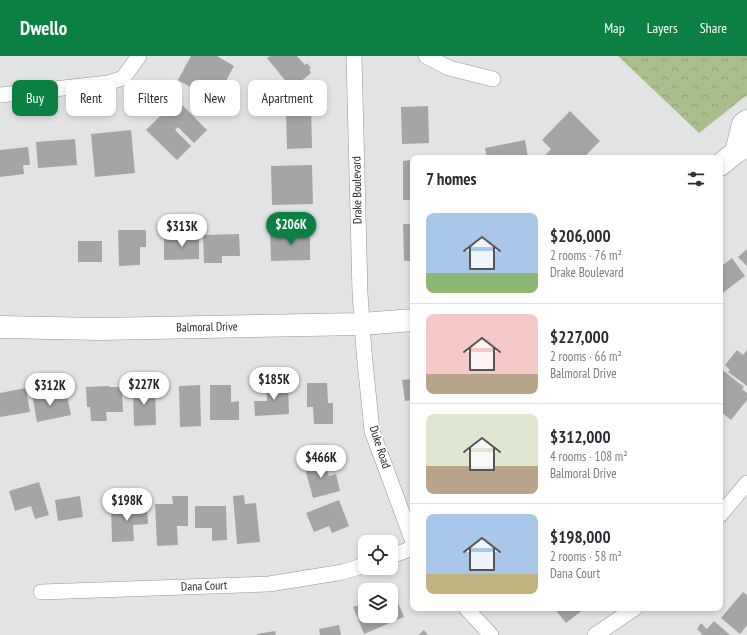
<!DOCTYPE html>
<html lang="en">
<head>
<meta charset="utf-8">
<style>
	:root { --surface:#fff; --page:#f2f2f3; --text:#2b2b33; --muted:#7c7c81; --line:#e1e1e2; --accent:#0b8043 }
	body { margin:0; font-family:"PT Sans Narrow",sans-serif; background:var(--page); color:var(--text); height:100vh; display:flex; flex-direction:column; font-size:15px; white-space:nowrap }
	* { box-sizing:border-box; margin:0 }
	p { font-size:13px; color:var(--muted) }
	.icon { flex:none; width:22px; height:22px; fill:none; stroke:currentColor; stroke-width:2; stroke-linecap:round; stroke-linejoin:round }
	.map { position:relative; flex:1; overflow:hidden }
	.panel { position:absolute; left:410px; top:99px; width:313px; height:456px; display:flex; flex-direction:column; background:var(--surface); border-radius:8px; box-shadow:0 2px 6px #0003 }
	.panel>* { flex:none }
	.guide { position:absolute; left:12px; top:24px; width:338px; height:36px; display:flex; gap:8px }
	.buttons { position:absolute; left:358px; top:479px; display:grid; gap:8px }
	.buttons a { display:grid; place-items:center; width:40px; height:40px; border-radius:8px; background:var(--surface); box-shadow:0 2px 6px #0003; font-size:20px }
	.price { position:absolute; translate:-50% -34px; padding:0 9px; border-radius:14px; background:#fff; color:#222; font-size:13px; line-height:26px; filter:drop-shadow(0 1px 2px #0008) }
	.price::after { content:''; position:absolute; left:50%; top:24px; width:12px; height:9px; margin-left:-6px; background:inherit; clip-path:polygon(0 0,100% 0,50% 100%) }
	.price.current { background:var(--accent); color:#fff }
	ul { padding:0; list-style:none }
	li { display:flex; align-items:center; gap:12px; height:100px; padding:0 16px }
	li+li { border-top:1px solid var(--line) }
	li span { display:grid; place-items:center; flex:none; width:112px; height:80px; border-radius:8px; color:#555 }
	li>.icon { margin-inline-start:auto }
	span .icon { width:48px; height:48px; fill:#fffc; stroke-width:1 }
	li b { font-size:17px }
	h2 { display:flex; justify-content:space-between; align-items:center; height:48px; padding:0 16px; font-size:17px }
	.chip { padding:0 14px; border-radius:8px; background:var(--surface); box-shadow:0 2px 6px #0003; font-size:14px; line-height:36px }
	.chip.current { background:var(--accent); color:#fff }
	header { display:flex; align-items:center; gap:24px; box-sizing:border-box; height:56px; padding:0 20px; background:var(--accent); color:#fff }
	header strong { font-size:19px }
	nav { display:flex; gap:22px; margin-inline-start:auto; font-size:14px }
	.map>svg:first-child { display:block }
	.park { fill:url(#park-crowns) }
	.building { fill:#a5a5a7 }
	.lines { fill:none; stroke-linecap:round; stroke-linejoin:round }
	.street-casing { stroke:#939495; stroke-width:16 }
	.secondary-casing { stroke:#939495; stroke-width:23 }
	.street { stroke:#fff; stroke-width:15 }
	.secondary { stroke:#fff; stroke-width:22 }
	.labels { text-anchor:middle; stroke-width:3.5; stroke-linejoin:round; paint-order:stroke }
	.street-label { font-size:12px; fill:#252626; stroke:#fff }
</style>
</head>
<body>
<header>
<strong>Dwello</strong>
<nav><a>Map</a><a>Layers</a><a>Share</a></nav>
</header>
<div class="map">
<svg width="747" height="579" viewBox="0 0 747 579">
	<defs>
		<pattern id="park-crowns" width="20" height="18" patternUnits="userSpaceOnUse"><rect width="20" height="18" fill="#a9be8b"/><path d="M2 6a3 3 0 1 1 6 0M12 15a3 3 0 1 1 6 0" fill="none" stroke="#91a378"/></pattern>
	</defs>
	<rect width="100%" height="100%" fill="#e2e3e5"/>
	<path class="park" d="M618,0H747V39L699,77Z"/>
	<path class="building" d="M191,0H217L234,10L215,45L178,24Z
		M270,0H297L305,9L307,7L311,12L309,13L311,17L292,33L267,2Z
		M176,43L207,74L194,87L178,71L175,74L191,90L177,104L146,74L164,56L162,55Z
		M428,50L429,87L402,88L401,51Z
		M311,53L312,92L287,93L286,54Z
		M570,55L600,85L586,99L589,102H550L546,98L551,93L542,84Z
		M131,74L135,117L95,121L91,78Z
		M75,83L77,109L38,112L36,86Z
		M525,84L528,102H487L485,92Z
		M28,91L30,109H23L24,118L0,121V94Z
		M413,104V144H403V105Z
		M312,109L313,148L272,149L271,110Z
		M403,168H413V205H404Z
		M294,171H307V178H310V204L271,205L270,179H294Z
		M118,174H146V191H140V209L119,210Z
		M239,178L240,200H222V207H204L203,179Z
		M199,180V203L164,204V181Z
		M78,185H102V206H78Z
		M747,193V210L738,201Z
		M732,202L745,220L720,239V211Z
		M737,294L743,299L747,294V330L728,316L730,314L725,309Z
		M720,312L744,331L742,333L747,337V344L731,364L720,355V320L721,318H720Z
		M413,323V344L405,345L402,324Z
		M288,327L289,358L255,360L254,345H267L266,328Z
		M307,327H327L328,347H333V368H314L313,351H307Z
		M200,329L201,370L180,371L179,330Z
		M210,329H231V346L239,345V364H210Z
		M109,330V331H119L120,335H122L123,356H106L107,365H91L90,351H87L86,331Z
		M133,331H155L156,369L134,370Z
		M26,332L30,356L0,361V337Z
		M48,335L50,343L67,340L71,359L37,366L32,338Z
		M324,403L329,420L336,418L340,435L313,442L304,409Z
		M39,426L49,459L35,463L31,450L15,455L9,435Z
		M244,439L245,448L256,447L260,486L237,488L233,440Z
		M80,440L83,461L58,465L55,444Z
		M172,440H188V470H177L178,489L157,490L155,448H173Z
		M339,444L349,470L332,477L329,470L314,476L306,457Z
		M147,450L148,468L133,469L134,485L112,486L111,451Z
		M195,450H226L227,484L212,485V472H195Z
		M743,536L747,539V569L740,578L721,562Z
		M396,542L404,561L364,578L353,551L365,547V560H391V544Z
		M554,552H584V553L566,567Z
		M714,565L730,579H701L702,578L697,573L701,567L707,573Z
		M339,569L341,579H320L319,573Z
		M424,574L428,579H418Z
		M275,575L276,579H257V578Z"/>
	<g class="lines">
		<defs>
			<path id="street" d="M354,0L360,237L364,296L372,375L413,486
				M426,0L449,12L493,23
				M0,39L108,27L123,22L139,0
				M720,459L747,427
				M391,500L413,492
				M41,536L269,528L343,516L365,509
				M466,552L491,579
				M595,579L635,552"/>
			<path id="secondary" d="M736,96L743,68L747,65
				M720,109L736,96L747,90
				M0,271L100,273L362,268L413,264"/>
		</defs>
		<use href="#street" class="street-casing"/>
		<use href="#secondary" class="secondary-casing"/>
		<use href="#street" class="street"/>
		<use href="#secondary" class="secondary"/>
	</g>
	<g class="labels">
		<g class="street-label">
			<text transform="translate(357 134) rotate(-91)" y="4">Drake Boulevard</text>
			<text transform="translate(207 271) rotate(-1)" y="4">Balmoral Drive</text>
			<text transform="translate(380 391) rotate(72)" y="4">Duke Road</text>
			<text transform="translate(204 530) rotate(-2)" y="4">Dana Court</text>
		</g>
	</g>
</svg>
<div class="buttons">
<a><svg class="icon" aria-label="locate" viewBox="0 0 24 24"><circle cx="12" cy="12" r="6"/><path d="M12 2v4M12 18v4M2 12h4M18 12h4"/></svg></a>
<a><svg class="icon" aria-label="layers" viewBox="0 0 24 24"><path d="M12 4l9 5-9 5-9-5zM3 14l9 5 9-5"/></svg></a>
</div>
<b class="price current" style="left:291px;top:190px">$206K</b>
<b class="price" style="left:182px;top:192px">$313K</b>
<b class="price" style="left:274px;top:345px">$185K</b>
<b class="price" style="left:144px;top:350px">$227K</b>
<b class="price" style="left:50px;top:351px">$312K</b>
<b class="price" style="left:321px;top:423px">$466K</b>
<b class="price" style="left:127px;top:466px">$198K</b>
<div class="guide">
<a class="chip current">Buy</a>
<a class="chip">Rent</a>
<a class="chip">Filters</a>
<a class="chip">New</a>
<a class="chip">Apartment</a>
</div>
<section class="panel">
<h2>7 homes<svg class="icon" aria-label="filters" viewBox="0 0 24 24"><path d="M4 7h16M4 17h16"/><circle cx="9" cy="7" r="2"/><circle cx="15" cy="17" r="2"/></svg></h2>
<ul>
<li><span style="background:linear-gradient(#a9c7e8 75%,#8fb573 0)"><svg class="icon" aria-label="home" viewBox="0 0 24 24"><path d="M3 11l9-7 9 7M6 9v11h12V9"/></svg></span><div><b>$206,000</b><p>2 rooms · 76 m²</p><p>Drake Boulevard</p></div></li>
<li><span style="background:linear-gradient(#f6c9c9 75%,#b9a48a 0)"><svg class="icon" aria-label="home" viewBox="0 0 24 24"><path d="M3 11l9-7 9 7M6 9v11h12V9"/></svg></span><div><b>$227,000</b><p>2 rooms · 66 m²</p><p>Balmoral Drive</p></div></li>
<li><span style="background:linear-gradient(#dfe7d0 65%,#b9a48a 0)"><svg class="icon" aria-label="home" viewBox="0 0 24 24"><path d="M3 11l9-7 9 7M6 9v11h12V9"/></svg></span><div><b>$312,000</b><p>4 rooms · 108 m²</p><p>Balmoral Drive</p></div></li>
<li><span style="background:linear-gradient(#a9c7e8 75%,#c2b280 0)"><svg class="icon" aria-label="home" viewBox="0 0 24 24"><path d="M3 11l9-7 9 7M6 9v11h12V9"/></svg></span><div><b>$198,000</b><p>2 rooms · 58 m²</p><p>Dana Court</p></div></li>
</ul>
</section>
</div>
</body>
</html>
